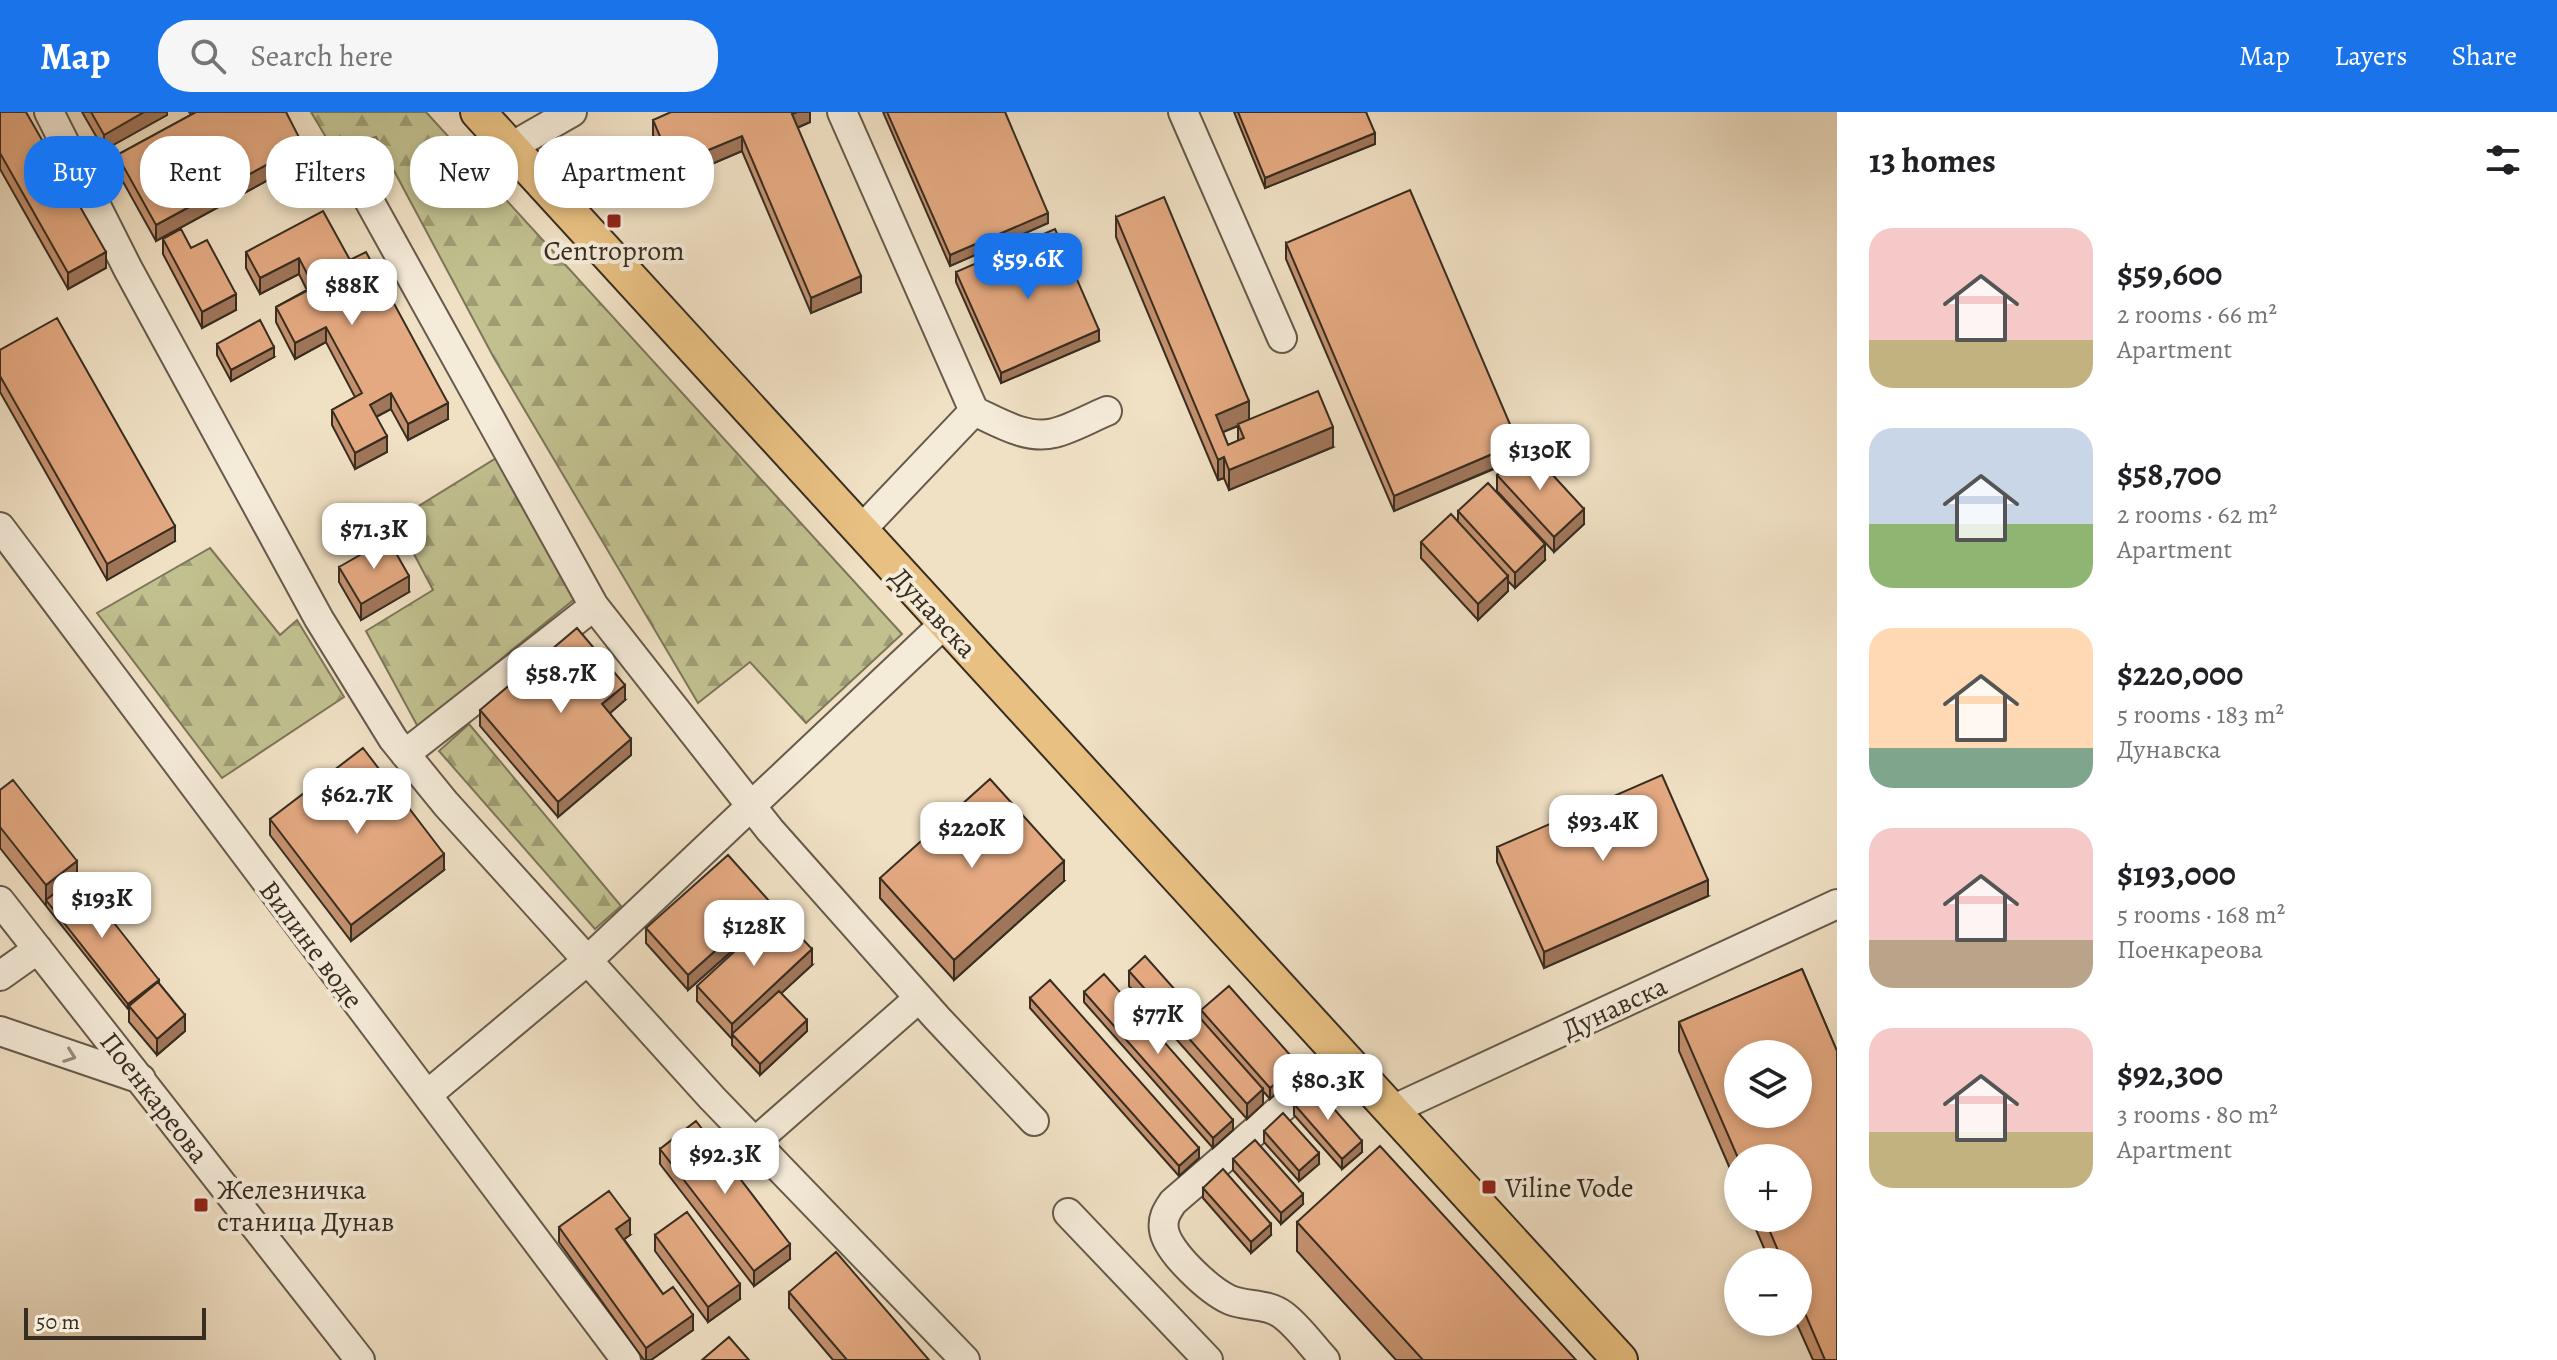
<!DOCTYPE html>
<html lang="en">
<head>
<meta charset="utf-8">
<style>
	:root { --surface:#fff; --page:#f6f6f6; --text:#202124; --muted:#757577; --accent:#1a73e8 }
	body { margin:0; font-family:Alegreya,serif; background:var(--page); color:var(--text); height:100vh; display:flex; flex-direction:column; font-size:30px; white-space:nowrap }
	* { box-sizing:border-box; margin:0 }
	p { font-size:26px; color:var(--muted) }
	.icon { flex:none; width:44px; height:44px; fill:none; stroke:currentColor; stroke-width:2; stroke-linecap:round; stroke-linejoin:round }
	.map { position:relative; flex:1; overflow:hidden }
	.side { display:flex; flex-direction:column; background:var(--surface); width:720px }
	.side>* { flex:none }
	.guide { position:absolute; left:24px; top:24px; width:760px; height:72px; display:flex; gap:16px }
	.tools { position:absolute; left:1724px; top:928px; display:grid; gap:16px }
	.tools a { display:grid; place-items:center; width:88px; height:88px; border-radius:50%; background:var(--surface); box-shadow:0 4px 12px #0003; font-size:40px }
	.scale { position:absolute; left:24px; bottom:20px; width:182px; box-sizing:border-box; padding-left:8px; border:4px solid #382d21; border-top:0; font-size:22px; line-height:28px; white-space:nowrap; color:#382d21; -webkit-text-stroke:6px #f5ebd9; paint-order:stroke }
	.price { position:absolute; translate:-50% -68px; padding:0 18px; border-radius:16px; background:#fff; color:#222; font-size:26px; line-height:52px; filter:drop-shadow(0 2px 4px #0008) }
	.price::after { content:''; position:absolute; left:50%; top:48px; width:24px; height:18px; margin-left:-12px; background:inherit; clip-path:polygon(0 0,100% 0,50% 100%) }
	.price.selected { background:var(--accent); color:#fff }
	ul { padding:0; list-style:none }
	li { display:flex; align-items:center; gap:24px; height:200px; padding:0 32px }
	li span { display:grid; place-items:center; flex:none; width:224px; height:160px; border-radius:24px; color:#555 }
	li>.icon { margin-inline-start:auto }
	span .icon { width:96px; height:96px; fill:#fffc; stroke-width:1 }
	li b { font-size:34px }
	h2 { display:flex; justify-content:space-between; align-items:center; height:96px; padding:0 32px; font-size:34px }
	.pill { padding:0 28px; border-radius:32px; background:var(--surface); box-shadow:0 4px 12px #0003; font-size:28px; line-height:72px }
	.pill.selected { background:var(--accent); color:#fff }
	header { display:flex; align-items:center; gap:48px; box-sizing:border-box; height:112px; padding:0 40px; background:var(--accent); color:#fff }
	header strong { font-size:38px }
	nav { display:flex; gap:44px; margin-inline-start:auto; font-size:28px }
	.search { width:560px; height:72px; background:var(--page); display:flex; align-items:center; gap:20px; box-sizing:border-box; padding:0 28px; border-radius:32px; color:var(--muted); font-size:30px }
	main { display:flex; flex:1; min-height:0 }
	.map>svg:first-child { display:block }
	.forest { fill:url(#forest-firs); stroke:#7c7658; stroke-width:2 }
	.lines { fill:none; stroke-linecap:round; stroke-linejoin:round }
	.minor-casing { stroke:#665a4a; stroke-width:32 }
	.major-casing { stroke:#382d21; stroke-width:38 }
	.minor { stroke:#f5ebd9; stroke-width:28 }
	.major { stroke:#e8c082; stroke-width:34 }
	.wall { fill:#c4916f; stroke:#382d21; stroke-width:2; fill-rule:evenodd }
	.shaded-wall { fill:#a0765a; stroke:#382d21; stroke-width:2 }
	.building { fill:#e4a981; stroke:#382d21; stroke-width:2; fill-rule:evenodd }
	.oneway { stroke:#968c7d }
	.poi-dot { fill:#8f2418; stroke:#f5ebd9; stroke-width:3 }
	.labels { text-anchor:middle; stroke-width:8; stroke-linejoin:round; paint-order:stroke }
	.poi-label { font-size:28px; fill:#382d21; stroke:#f5ebd9; text-anchor:start }
	.street-label { font-size:28px; fill:#382d21; stroke:#f5ebd9 }
</style>
</head>
<body>
<header>
<strong>Map</strong>
<div class="search"><svg class="icon" aria-label="search" viewBox="0 0 24 24"><circle cx="10" cy="10" r="6"/><path d="M15 15l6 6"/></svg>Search here</div>
<nav><a>Map</a><a>Layers</a><a>Share</a></nav>
</header>
<main>
<div class="map">
<svg width="1837" height="1248" viewBox="0 0 1837 1248">
	<defs>
		<pattern id="forest-firs" width="22" height="20" patternUnits="userSpaceOnUse" patternTransform="scale(2)"><rect width="22" height="20" fill="#c1c08f"/><path d="M5 1l3.5 6h-7zM16 11l3.5 6h-7z" fill="#9e9c74"/></pattern>
	</defs>
	<rect width="100%" height="100%" fill="#f0e0c4"/>
	<filter id="stains"><feTurbulence type="fractalNoise" baseFrequency=".0025" numOctaves="4"/><feColorMatrix values="0 0 0 0 .2 0 0 0 0 .09 0 0 0 0 .02 0 0 0 .5 -.17"/></filter>
	<radialGradient id="worn" r=".72"><stop offset=".6" stop-color="#630" stop-opacity="0"/><stop offset="1" stop-color="#630" stop-opacity=".3"/></radialGradient>
	<path class="forest" d="M311,0H426L902,522L806,611L750,550L698,591L494,246L376,25L333,37Z
		M498,345L577,485L418,615L366,519L433,478L396,408Z
		M210,436L280,523L297,508L344,585L222,666L97,501Z
		M469,612L621,794L595,817L439,639Z"/>
	<g class="lines">
		<defs>
			<path id="minor" d="M49,0L128,157L319,507L393,627L446,692L712,986L965,1248
				M842,0L974,299
				M1183,0L1282,226
				M509,36L572,0
				M346,47L594,494L770,718L937,906L1034,1009
				M974,299C998,310 1027,328 1054,321C1071,317 1090,306 1107,299
				M0,415L626,1248
				M860,419L974,299
				M405,642L594,494
				M0,789L360,1248
				M0,864L38,837
				M0,919L141,967
				M427,983L588,848L945,511
				M1392,998L1837,792
				M755,1030L919,886
				M1068,1101L1208,1248
				M1325,1248C1311,1233 1299,1215 1283,1203C1267,1191 1247,1195 1230,1188C1210,1179 1167,1140 1164,1118C1162,1106 1167,1099 1173,1090L1342,944"/>
			<path id="major" d="M478,0L1620,1248"/>
		</defs>
		<use href="#minor" class="minor-casing"/>
		<use href="#major" class="major-casing"/>
		<use href="#minor" class="minor"/>
		<use href="#major" class="major"/>
	</g>
	<path class="wall" d="M0,0L106,156L68,177L0,57Z
		M82,0H167V3L104,38Z
		M189,0H286L303,49L156,129L117,59V43L191,3Z
		M810,0V10L797,16L861,180L811,201L742,39L672,69L653,23V8Z
		M883,0H1005L1048,111L950,154Z
		M1234,0H1366L1375,32L1265,76Z
		M1116,105L1249,308L1333,335L1229,378L1224,366L1218,368L1116,125ZM1238,314V329L1228,333L1223,320Z
		M163,127L191,136L236,198L202,216L163,142Z
		M1286,131L1518,343L1584,412L1554,440L1497,379V363L1513,349L1394,399L1286,147Z
		M246,140L350,148L448,307L408,328L391,297L376,305L387,340L355,357L332,313V298L355,285L326,230L295,247L276,210V195L307,178L299,162L260,182L246,156Z
		M956,160L1099,229L1001,271L956,170Z
		M217,232L274,245L231,269L217,243Z
		M0,238L175,429L107,468L0,280Z
		M1458,399L1545,448L1515,476L1508,469V479L1478,508L1421,446V430L1458,410Z
		M339,455L409,480L361,508L339,470Z
		M625,588L610,601L631,643L558,705L480,614V598Z
		M0,678L77,764L159,872L185,919L157,943L129,910V897H128L0,736Z
		M270,707L444,758L351,829L270,723Z
		M1497,735L1708,784L1544,856L1497,750Z
		M880,766L1064,769L954,868L880,786Z
		M770,805L688,878L646,831V816Z
		M812,853L781,881L807,919L760,963L732,933V927L697,889V874Z
		M1802,857L1837,939V1248H1813L1796,1210H1798V1150H1770L1751,1106H1798V1046H1738V1075L1679,939V910ZM1738,942H1798V1002H1738Z
		M1129,859L1201,907V898L1298,962L1270,987L1263,979V992L1247,1007L1129,874Z
		M1084,880L1233,1018L1213,1036L1084,890Z
		M1030,886L1199,1046L1179,1064L1030,896Z
		M1294,992L1362,1040L1342,1057L1294,1003Z
		M1264,1019L1319,1052L1299,1069L1264,1030Z
		M660,1037L790,1147L754,1174L660,1052Z
		M1233,1047L1303,1092L1281,1112L1233,1058Z
		M1203,1076L1271,1123L1251,1141L1203,1086Z
		M1297,1110L1576,1248H1396L1297,1139Z
		M559,1115L630,1123L624,1127L663,1182L693,1218L651,1248H644L559,1130Z
		M655,1123L740,1187L708,1210L655,1139Z
		M789,1180L929,1248H833L789,1196Z"/>
	<path class="shaded-wall" d="M144,0H167V3L104,38V23Z
		M797,0H810V10L792,18V2Z
		M1375,21V32L1265,76V66Z
		M742,24V39L672,69V53Z
		M303,33V49L156,129V113Z
		M1048,101V111L950,154V143Z
		M106,140V156L68,177V161Z
		M299,146V162L260,182V166Z
		M861,164V180L811,201V186Z
		M236,182V198L202,216V200Z
		M326,215V230L295,247V231Z
		M1099,218V229L1001,271V261Z
		M274,235V245L231,269V258Z
		M391,281V297L370,308V293Z
		M1249,289V309L1216,323V303Z
		M448,291V307L408,328V312Z
		M1333,315V335L1229,378V358Z
		M387,324V340L355,357V341Z
		M1518,331V346L1394,399V384Z
		M1224,345V366L1218,368V348Z
		M1584,397V412L1554,440V425Z
		M175,414V429L107,468V452Z
		M1545,432V448L1515,476V461Z
		M409,464V480L361,508V492Z
		M1508,464V479L1478,508V492Z
		M625,573V588L602,608V592Z
		M631,627V643L558,705V690Z
		M444,742V758L351,829V813Z
		M77,749V769L46,788V794V773Z
		M1064,749V769L954,868V848Z
		M1708,768V784L1544,856V840Z
		M770,790V805L688,878V863Z
		M812,837V853L734,925L732,922V927V912Z
		M159,868V873L129,894L128,897V892Z
		M185,903V919L157,943V927Z
		M807,908V919L760,963V952Z
		M1298,952V962L1270,987V976Z
		M1263,977V992L1247,1007V992Z
		M1233,1008V1018L1213,1036V1026Z
		M1362,1029V1040L1342,1057V1047Z
		M1199,1036V1046L1179,1064V1054Z
		M1319,1041V1052L1299,1069V1059Z
		M1303,1082V1092L1281,1112V1101Z
		M630,1107V1123L616,1133V1117Z
		M1271,1112V1123L1251,1141V1130Z
		M790,1132V1147L754,1174V1159Z
		M740,1172V1187L708,1210V1195Z
		M693,1203V1218L651,1248H646V1236Z"/>
	<path class="building" d="M0,0H26L106,140L68,161L0,41Z
		M91,0H144L104,23Z
		M196,0H286L303,33L156,113L117,43Z
		M671,0H797L792,2L861,164L811,186L742,24L672,53L653,8Z
		M887,0H1005L1048,101L950,143Z
		M1238,0H1366L1375,21L1265,66Z
		M1410,78L1518,331L1394,384L1286,131Z
		M1164,85L1249,289L1216,303L1228,333L1244,326L1238,312L1318,279L1333,315L1229,358L1224,345L1218,348L1116,105Z
		M323,99L350,148L366,140L448,291L408,312L391,281L370,293L387,324L355,341L332,298L362,281L326,215L295,231L276,195L314,175L299,146L260,166L246,140Z
		M181,117L191,136L207,128L236,182L202,200L163,127Z
		M1055,117L1099,218L1001,261L956,160Z
		M57,206L175,414L107,452L0,264V238Z
		M260,208L274,235L231,258L217,232Z
		M1527,335L1584,397L1554,425L1497,363Z
		M1488,371L1545,432L1515,461L1458,399Z
		M1451,402L1508,464L1478,492L1421,430Z
		M388,427L409,464L361,492L339,455Z
		M577,516L625,573L602,592L631,627L558,690L480,598Z
		M363,636L444,742L351,813L270,707Z
		M1662,663L1708,768L1544,840L1497,735Z
		M990,667L1064,749L954,848L880,766Z
		M13,668L77,749L46,773L0,715V678Z
		M728,743L770,790L688,863L646,816Z
		M77,764L159,868L128,892L46,788Z
		M777,800L812,837L732,912L697,874Z
		M1145,844L1263,977L1247,992L1129,859Z
		M1802,857L1837,939V1248H1825L1798,1185V1150H1783L1764,1106H1798V1046H1738L1679,910ZM1738,942H1798V1002H1738Z
		M1104,862L1233,1008L1213,1026L1084,880Z
		M1050,868L1199,1036L1179,1054L1030,886Z
		M158,870L185,903L157,927L129,894Z
		M1229,874L1298,952L1270,976L1201,898Z
		M779,879L807,908L760,952L732,922Z
		M1314,974L1362,1029L1342,1047L1294,992Z
		M1283,1001L1319,1041L1299,1059L1264,1019Z
		M696,1009L790,1132L754,1159L660,1037Z
		M1255,1028L1303,1082L1281,1101L1233,1047Z
		M1380,1034L1576,1248H1423L1297,1110Z
		M1223,1057L1271,1112L1251,1130L1203,1076Z
		M609,1079L630,1107L616,1117L663,1182L673,1175L693,1203L646,1236L559,1115Z
		M687,1100L740,1172L708,1195L655,1123Z
		M836,1140L929,1248H847L789,1180Z
		M729,1225L749,1248H702Z"/>
	<defs><path id="oneway-chevron" d="M-2-3.5L2.5 0L-2 3.5" fill="none" stroke-width="1.6" stroke-linecap="round" stroke-linejoin="round" transform="scale(2)"/></defs>
	<use class="oneway" href="#oneway-chevron" transform="translate(70 944) rotate(20)"/>
	<g class="poi-dot">
		<rect x="606" y="101" width="16" height="16" rx="4"/>
		<rect x="1481" y="1067" width="16" height="16" rx="4"/>
		<rect x="193" y="1085" width="16" height="16" rx="4"/>
	</g>
	<g class="labels">
		<g class="poi-label">
			<text x="614" y="148" text-anchor="middle">Centroprom</text>
			<text x="1505" y="1085">Viline Vode</text>
			<text x="217" y="1087">Железничка<tspan x="217" dy="32">станица Дунав</tspan></text>
		</g>
		<g class="street-label">
			<text transform="translate(934 500) rotate(47)" y="10">Дунавска</text>
			<text transform="translate(312 832) rotate(53)" y="10">Вилине воде</text>
			<text transform="translate(1614 895) rotate(-25)" y="10">Дунавска</text>
			<text transform="translate(155 985) rotate(52)" y="10">Поенкареова</text>
		</g>
	</g>
	<rect width="100%" height="100%" filter="url(#stains)"/>
	<rect width="100%" height="100%" fill="url(#worn)"/>
</svg>
<div class="tools">
<a><svg class="icon" aria-label="layers" viewBox="0 0 24 24"><path d="M12 4l9 5-9 5-9-5zM3 14l9 5 9-5"/></svg></a>
<a>+</a>
<a>−</a>
</div>
<div class="scale">50 m</div>
<b class="price selected" style="left:1028px;top:189px">$59.6K</b>
<b class="price" style="left:352px;top:215px">$88K</b>
<b class="price" style="left:1540px;top:380px">$130K</b>
<b class="price" style="left:374px;top:459px">$71.3K</b>
<b class="price" style="left:561px;top:603px">$58.7K</b>
<b class="price" style="left:357px;top:724px">$62.7K</b>
<b class="price" style="left:1603px;top:751px">$93.4K</b>
<b class="price" style="left:972px;top:758px">$220K</b>
<b class="price" style="left:102px;top:828px">$193K</b>
<b class="price" style="left:754px;top:856px">$128K</b>
<b class="price" style="left:1158px;top:944px">$77K</b>
<b class="price" style="left:1328px;top:1010px">$80.3K</b>
<b class="price" style="left:725px;top:1084px">$92.3K</b>
<div class="guide">
<a class="pill selected">Buy</a>
<a class="pill">Rent</a>
<a class="pill">Filters</a>
<a class="pill">New</a>
<a class="pill">Apartment</a>
</div>
</div>
<section class="side">
<h2>13 homes<svg class="icon" aria-label="filters" viewBox="0 0 24 24"><path d="M4 7h16M4 17h16"/><circle cx="9" cy="7" r="2"/><circle cx="15" cy="17" r="2"/></svg></h2>
<ul>
<li><span style="background:linear-gradient(#f6c9c9 70%,#c2b280 0)"><svg class="icon" aria-label="home" viewBox="0 0 24 24"><path d="M3 11l9-7 9 7M6 9v11h12V9"/></svg></span><div><b>$59,600</b><p>2 rooms · 66 m²</p><p>Apartment</p></div></li>
<li><span style="background:linear-gradient(#c9d6e8 60%,#8fb573 0)"><svg class="icon" aria-label="home" viewBox="0 0 24 24"><path d="M3 11l9-7 9 7M6 9v11h12V9"/></svg></span><div><b>$58,700</b><p>2 rooms · 62 m²</p><p>Apartment</p></div></li>
<li><span style="background:linear-gradient(#ffd9b3 75%,#7fa58c 0)"><svg class="icon" aria-label="home" viewBox="0 0 24 24"><path d="M3 11l9-7 9 7M6 9v11h12V9"/></svg></span><div><b>$220,000</b><p>5 rooms · 183 m²</p><p>Дунавска</p></div></li>
<li><span style="background:linear-gradient(#f6c9c9 70%,#b9a48a 0)"><svg class="icon" aria-label="home" viewBox="0 0 24 24"><path d="M3 11l9-7 9 7M6 9v11h12V9"/></svg></span><div><b>$193,000</b><p>5 rooms · 168 m²</p><p>Поенкареова</p></div></li>
<li><span style="background:linear-gradient(#f6c9c9 65%,#c2b280 0)"><svg class="icon" aria-label="home" viewBox="0 0 24 24"><path d="M3 11l9-7 9 7M6 9v11h12V9"/></svg></span><div><b>$92,300</b><p>3 rooms · 80 m²</p><p>Apartment</p></div></li>
</ul>
</section>
</main>
</body>
</html>
